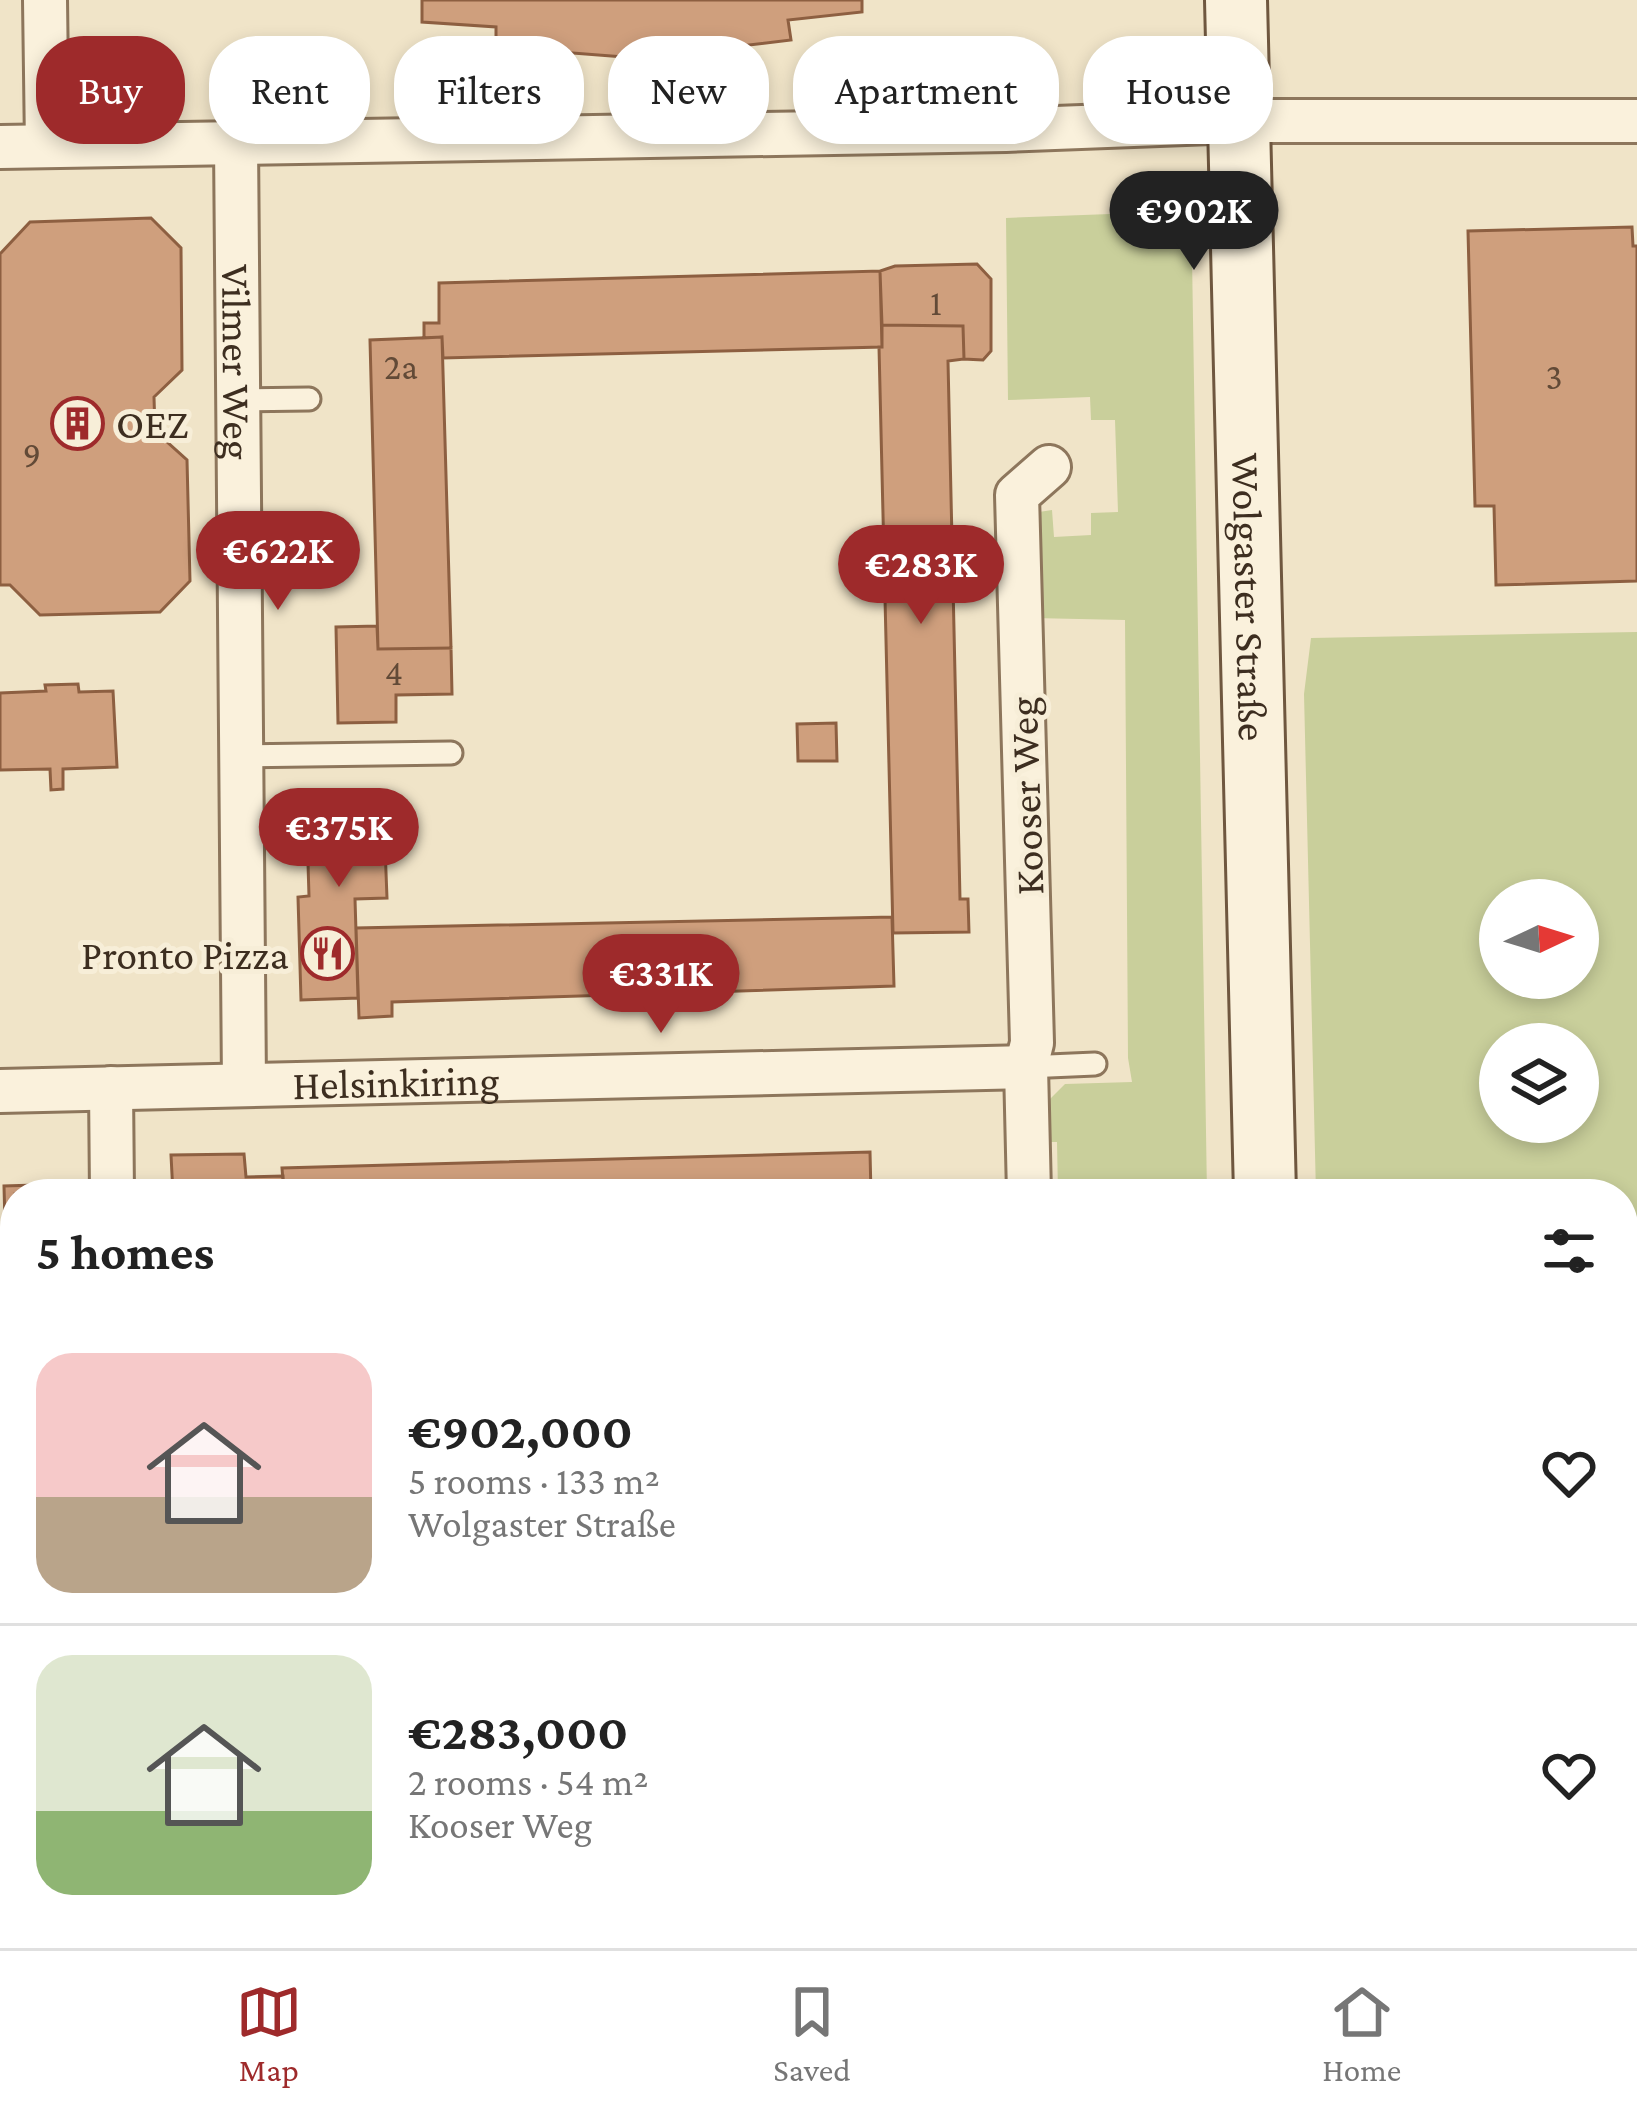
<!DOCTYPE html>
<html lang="en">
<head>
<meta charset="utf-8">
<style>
	:root { --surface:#fff; --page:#f6f6f6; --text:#222; --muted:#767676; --line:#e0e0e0; --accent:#9e2a2b }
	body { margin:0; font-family:"Crimson Pro",serif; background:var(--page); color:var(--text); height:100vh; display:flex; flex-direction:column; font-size:45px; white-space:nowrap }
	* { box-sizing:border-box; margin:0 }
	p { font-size:39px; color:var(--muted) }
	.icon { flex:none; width:66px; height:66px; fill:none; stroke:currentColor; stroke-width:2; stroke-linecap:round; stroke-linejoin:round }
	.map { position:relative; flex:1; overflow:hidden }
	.side { position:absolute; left:0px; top:1179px; width:1638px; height:771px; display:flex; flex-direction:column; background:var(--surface); border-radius:48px 48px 0 0; box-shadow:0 6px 18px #0003 }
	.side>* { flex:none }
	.hud { position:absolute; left:36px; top:36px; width:1566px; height:108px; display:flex; gap:24px }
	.needle { width:78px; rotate:86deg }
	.tools { position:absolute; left:1479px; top:879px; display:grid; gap:24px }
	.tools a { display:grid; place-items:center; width:120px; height:120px; border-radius:50%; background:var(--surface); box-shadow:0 6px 18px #0003; font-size:60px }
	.price { position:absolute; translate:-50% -102px; padding:0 27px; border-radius:42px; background:var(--accent); color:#fff; font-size:39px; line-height:78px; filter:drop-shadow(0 3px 6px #0008) }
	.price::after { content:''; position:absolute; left:50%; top:72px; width:36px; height:27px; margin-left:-18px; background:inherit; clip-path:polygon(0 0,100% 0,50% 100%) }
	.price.selected { background:#222; color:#fff }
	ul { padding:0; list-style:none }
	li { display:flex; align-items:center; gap:36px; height:300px; padding:0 36px }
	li+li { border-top:3px solid var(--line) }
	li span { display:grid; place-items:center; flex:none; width:336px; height:240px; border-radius:36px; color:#555 }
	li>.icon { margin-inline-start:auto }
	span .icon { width:144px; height:144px; fill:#fffc; stroke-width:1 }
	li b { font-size:51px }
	h2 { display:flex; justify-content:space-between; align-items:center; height:144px; padding:0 36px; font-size:51px }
	.chip { padding:0 42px; border-radius:48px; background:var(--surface); box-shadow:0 6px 18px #0003; font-size:42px; line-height:108px }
	.chip.selected { background:var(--accent); color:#fff }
	.tab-bar { display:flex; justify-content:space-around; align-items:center; height:168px; border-top:3px solid var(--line); background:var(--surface); font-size:33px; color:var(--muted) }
	.tab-bar a { display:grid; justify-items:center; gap:6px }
	.tab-bar .selected { color:var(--accent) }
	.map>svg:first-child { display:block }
	.green { fill:#c9cf9b; fill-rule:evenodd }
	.building { fill:#cf9f7d; stroke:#8d5f41; stroke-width:3 }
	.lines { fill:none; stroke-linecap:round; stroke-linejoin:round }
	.lane-casing { stroke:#8d765c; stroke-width:27 }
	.street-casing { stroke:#8d765c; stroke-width:48 }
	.secondary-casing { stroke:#6f573f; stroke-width:66 }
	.lane { stroke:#faf1dc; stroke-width:21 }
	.street { stroke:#faf1dc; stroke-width:42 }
	.secondary { stroke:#faf1dc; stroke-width:60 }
	.labels { text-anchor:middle; stroke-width:10; stroke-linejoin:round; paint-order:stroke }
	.number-label { font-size:36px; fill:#624a37 }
	.street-label { font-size:42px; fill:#3d2e20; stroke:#f7eed8 }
	.poi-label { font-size:42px; fill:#3d2e20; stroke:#f7eed8; text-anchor:start }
</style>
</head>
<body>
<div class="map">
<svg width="1637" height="1948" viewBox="0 0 1637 1948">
	<rect width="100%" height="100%" fill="#f0e4c8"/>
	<path class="green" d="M1137,213C1167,218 1181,228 1192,257L1207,1194H1159L1158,1188L1058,1193L1057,1142H1042L1047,1102L1065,1084L1132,1082L1128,1058L1125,620L1033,618V518L1039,512L1052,510L1054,537L1091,535V513L1118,512L1115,420H1091L1090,397L1008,400L1006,218Z
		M1637,632V1948H1336V1935H1623V1194H1316L1304,694L1311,638ZM1578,900V978H1500V900ZM1578,1044V1122H1500V1044Z"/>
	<path class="building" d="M422,0H862V12L788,20L791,40L637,58L496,47V27L422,22Z
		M151,218L181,248L182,370L154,397L155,431L187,460L190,581L160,612L40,615L10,585H0V254L30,222Z
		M1632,227L1633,246H1637V581L1496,585L1494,506H1475L1468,231Z
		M977,264L991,279V351L983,360L964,359L963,326L882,325L880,271L895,266Z
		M880,271L882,347L443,358L442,337L424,338V323H439V283Z
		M882,325L963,326L964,359L948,361L960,899H968L969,932L893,933L879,347H882Z
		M442,337L451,648L378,649L370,340Z
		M377,626L378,649L451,648L452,694L396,695V722L338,723L336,627Z
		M78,684L79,692L113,691L117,767L63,769V789L51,790L50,769L0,770V693L46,691L45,685Z
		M836,723L837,761H798L797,724Z
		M383,795L387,898L355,899L358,998L301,1000L298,897L309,896L306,798Z
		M892,917L894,986L392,1002V1016L359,1018L356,928Z
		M870,1152L871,1194H284L282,1168Z
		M244,1154L246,1177L283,1176L284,1194H173L171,1155Z
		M35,1185V1194H15V1261H6L4,1186Z
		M0,1630H15V1932H0Z
		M245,1935H317V1948H245Z
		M961,1936V1948H883V1939Z"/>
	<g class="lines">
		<defs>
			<path id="lane" d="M238,400L309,399
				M241,756L451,753
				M1026,1067L1095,1064"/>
			<g id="street">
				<path d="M45,0L47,146"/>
				<path id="s1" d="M236,143L244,1084"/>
				<path d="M0,147L1006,130L1238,121H1637"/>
				<path d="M111,1088L112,1194"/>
				<path id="s2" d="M0,1091L1026,1067"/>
				<path d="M1029,1194L1026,1067L1032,1043L1017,495L1049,467"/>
				<path d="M124,1935V1948"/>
				<path d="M1044,1935L1045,1948"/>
			</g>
			<g id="secondary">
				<path id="s3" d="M1236,0L1265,1194"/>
				<path d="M1283,1935L1284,1948"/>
			</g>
		</defs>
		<use href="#lane" class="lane-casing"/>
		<use href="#street" class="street-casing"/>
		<use href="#secondary" class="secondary-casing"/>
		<use href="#lane" class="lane"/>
		<use href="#street" class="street"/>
		<use href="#secondary" class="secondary"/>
	</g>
	<defs>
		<symbol id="building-ring" viewBox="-11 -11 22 22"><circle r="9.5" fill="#f7eed8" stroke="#9e2a2b" stroke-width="1.5"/><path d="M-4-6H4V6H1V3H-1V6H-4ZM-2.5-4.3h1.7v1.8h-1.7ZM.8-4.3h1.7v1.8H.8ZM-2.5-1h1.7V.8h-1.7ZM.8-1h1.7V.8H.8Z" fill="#9e2a2b"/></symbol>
		<symbol id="restaurant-ring" viewBox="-11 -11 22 22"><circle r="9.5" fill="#f7eed8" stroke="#9e2a2b" stroke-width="1.5"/><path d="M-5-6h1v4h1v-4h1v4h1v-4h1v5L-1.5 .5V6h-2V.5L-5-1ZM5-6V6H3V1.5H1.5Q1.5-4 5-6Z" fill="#9e2a2b"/></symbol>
	</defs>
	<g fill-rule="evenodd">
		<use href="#building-ring" x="48" y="394" width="59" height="59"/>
		<use href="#restaurant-ring" x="298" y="924" width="59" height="59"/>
	</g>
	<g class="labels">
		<g class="number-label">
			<text x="936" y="315">1</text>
			<text x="401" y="379">2a</text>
			<text x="1554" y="389">3</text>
			<text x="32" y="467">9</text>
			<text x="394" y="685">4</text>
		</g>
		<g class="street-label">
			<text dy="15" stroke="none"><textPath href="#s1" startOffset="219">Vilmer Weg</textPath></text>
			<text dy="15" stroke="none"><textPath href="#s3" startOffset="597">Wolgaster Straße</textPath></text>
			<text transform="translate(1025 796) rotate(-92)" y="15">Kooser Weg</text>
			<text dy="15" stroke="none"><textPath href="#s2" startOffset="396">Helsinkiring</textPath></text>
		</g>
		<g class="poi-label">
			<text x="116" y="438">OEZ</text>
			<text x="289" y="969" text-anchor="end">Pronto Pizza</text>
		</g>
	</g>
</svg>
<div class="tools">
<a><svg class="needle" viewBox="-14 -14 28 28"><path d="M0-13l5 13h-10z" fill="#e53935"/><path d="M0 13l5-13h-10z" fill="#767676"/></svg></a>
<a><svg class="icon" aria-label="layers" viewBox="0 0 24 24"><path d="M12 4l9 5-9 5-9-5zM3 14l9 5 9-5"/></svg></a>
</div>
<b class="price selected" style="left:1194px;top:273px">€902K</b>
<b class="price" style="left:278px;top:613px">€622K</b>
<b class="price" style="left:921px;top:627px">€283K</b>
<b class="price" style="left:339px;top:890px">€375K</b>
<b class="price" style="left:661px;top:1036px">€331K</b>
<div class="hud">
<a class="chip selected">Buy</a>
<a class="chip">Rent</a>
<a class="chip">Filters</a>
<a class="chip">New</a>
<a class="chip">Apartment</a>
<a class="chip">House</a>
</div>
<section class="side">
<h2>5 homes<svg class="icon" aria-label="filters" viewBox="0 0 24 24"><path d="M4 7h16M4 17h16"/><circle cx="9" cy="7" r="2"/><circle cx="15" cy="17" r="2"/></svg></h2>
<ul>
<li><span style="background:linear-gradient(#f6c9c9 60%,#b9a48a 0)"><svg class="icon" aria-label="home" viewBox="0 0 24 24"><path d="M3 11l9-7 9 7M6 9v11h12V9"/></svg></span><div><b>€902,000</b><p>5 rooms · 133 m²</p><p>Wolgaster Straße</p></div><svg class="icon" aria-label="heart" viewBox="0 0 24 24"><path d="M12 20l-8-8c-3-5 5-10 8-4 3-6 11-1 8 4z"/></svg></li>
<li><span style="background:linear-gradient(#dfe7d0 65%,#8fb573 0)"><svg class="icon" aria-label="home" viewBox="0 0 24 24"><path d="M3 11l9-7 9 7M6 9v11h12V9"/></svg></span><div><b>€283,000</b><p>2 rooms · 54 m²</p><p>Kooser Weg</p></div><svg class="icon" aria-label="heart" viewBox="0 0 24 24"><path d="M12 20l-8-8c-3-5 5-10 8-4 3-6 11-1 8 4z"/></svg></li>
</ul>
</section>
</div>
<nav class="tab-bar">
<a class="selected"><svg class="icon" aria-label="map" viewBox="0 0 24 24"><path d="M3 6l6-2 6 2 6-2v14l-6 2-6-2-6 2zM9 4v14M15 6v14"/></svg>Map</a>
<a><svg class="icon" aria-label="saved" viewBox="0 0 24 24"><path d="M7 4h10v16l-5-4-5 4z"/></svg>Saved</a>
<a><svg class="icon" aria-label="home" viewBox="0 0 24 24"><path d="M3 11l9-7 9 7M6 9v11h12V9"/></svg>Home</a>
</nav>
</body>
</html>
